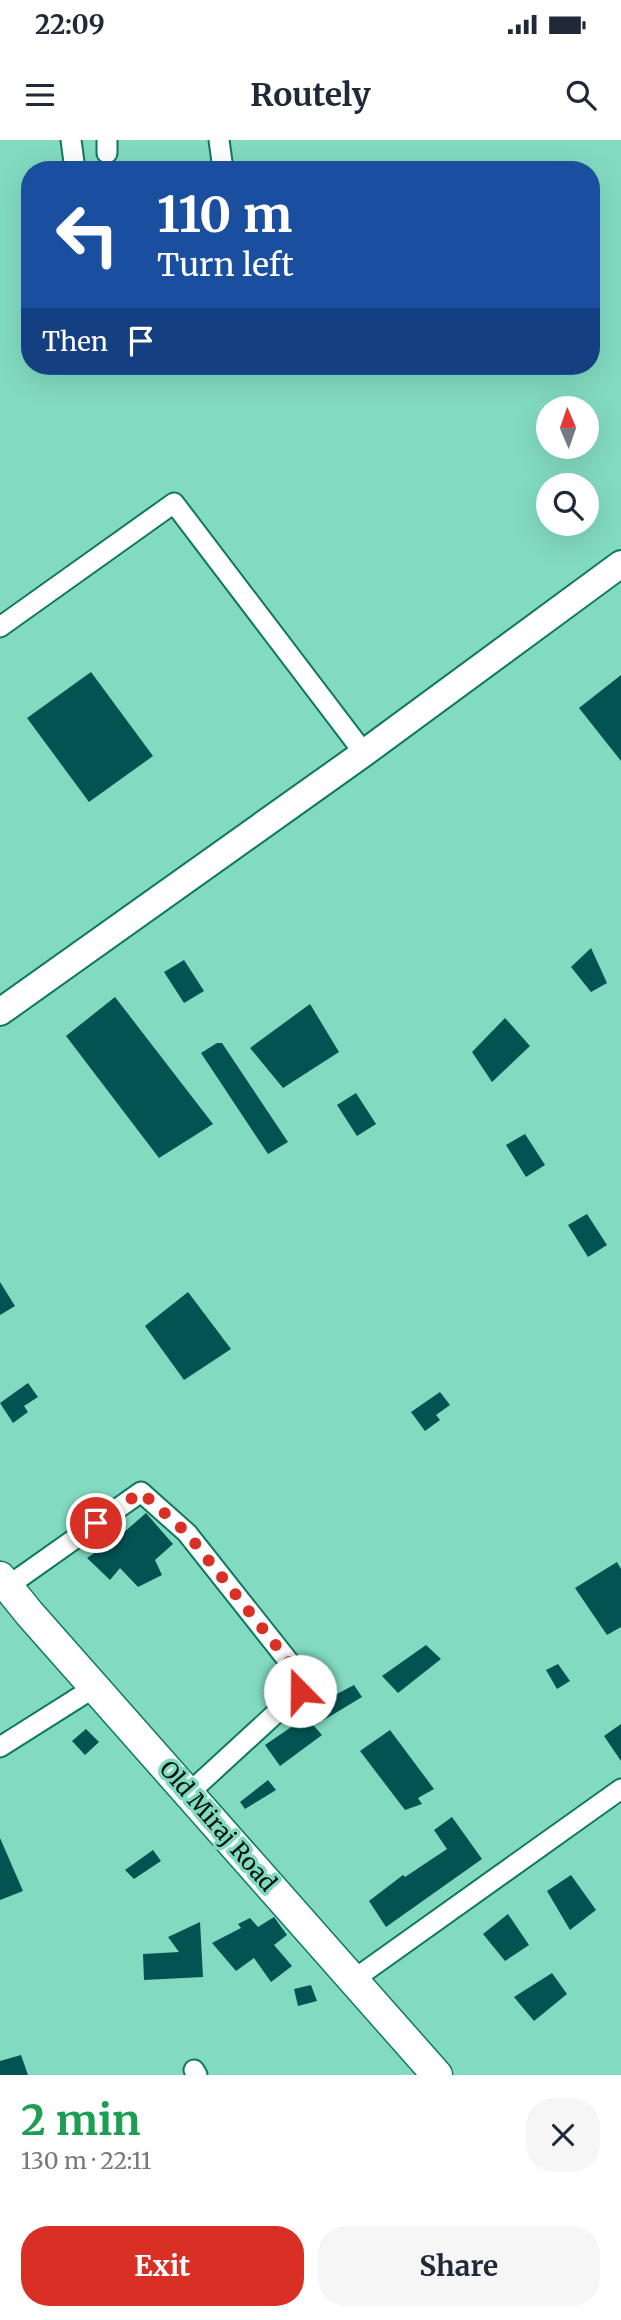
<!DOCTYPE html>
<meta charset="utf-8">
<style>
body{margin:0;font-family:Merriweather,serif;background:#f6f6f7;color:#1f2937;height:100vh;display:flex;flex-direction:column;font-size:26px;white-space:nowrap}
*{box-sizing:border-box;margin:0}
p{font-size:23px;color:#747a83}
.icon{flex:none;width:38px;height:38px;fill:none;stroke:currentColor;stroke-width:2;stroke-linecap:round;stroke-linejoin:round}
.map{position:relative;height:1935px;overflow:hidden}
.details{display:flex;flex-direction:column;background:#fff;flex:1}
.details>*{flex:none}
.guide{position:absolute;left:21px;top:21px;width:579px;height:214px;border-radius:28px;box-shadow:0 7px 28px #0002;background:#1a4fa0;color:#fff;overflow:hidden}
.needle{width:46px;rotate:358deg}
.controls{position:absolute;left:536px;top:256px;display:grid;gap:14px}
.controls a{display:grid;place-items:center;width:63px;height:63px;border-radius:50%;background:#fff;box-shadow:0 7px 28px #0002;font-size:35px}
.pin{position:absolute;display:grid;place-items:center;width:60px;height:60px;color:#fff;margin:-30px;border:4px solid #fff;border-radius:50%;box-shadow:0 2px 7px #0007}
.me{position:absolute;width:77px;margin:-38px;rotate:338deg;stroke-linejoin:round;filter:drop-shadow(0 0 5px #0008)}
.turn{display:flex;align-items:center;gap:24px;height:147px;padding:0 21px;font-size:32px}
.turn .icon{width:91px;height:91px;stroke-width:2.5}
.turn b{display:block;font-size:49px;line-height:60px}
.then{display:flex;align-items:center;height:66px;padding:0 21px;background:#0003;gap:14px;font-size:26px}
.round{display:grid;place-items:center;flex:none;width:74px;height:74px;border-radius:28px;background:#f6f6f7}
.headline{display:flex;align-items:center;justify-content:space-between;height:119px;padding:0 21px}
h1{font-size:42px;font-weight:700;line-height:52px;color:#1e9e55}
.action{display:flex;gap:14px;margin-top:auto;padding:14px 21px}
.action a{flex:1;height:80px;border-radius:28px;background:#d93025;color:#fff;font-size:28px;font-weight:700;line-height:80px;text-align:center}
.action a+a{background:#f6f6f7;color:#1f2937}
.status{display:flex;justify-content:space-between;align-items:center;height:49px;padding:0 35px;background:#fff;direction:ltr}
.status svg{height:19px;fill:currentColor}
header{display:flex;justify-content:space-between;align-items:center;height:91px;padding:0 21px;background:#fff;font-size:32px;font-weight:700}
.map>svg:first-child{display:block}
</style>
<div class="status"><b>22:09</b><svg viewBox="0 0 49 12"><path d="M0 12V9h3v3zM5 12V6h3v6zM10 12V3h3v9zM15 12V0h3v12zM26 1h20v11H26zM47 4h2v5h-2z"/></svg></div>
<header><svg class="icon" aria-label="menu" viewBox="0 0 24 24"><path d="M4 6h16M4 12h16M4 18h16"/></svg>Routely<svg class="icon" aria-label="search" viewBox="0 0 24 24"><circle cx="10" cy="10" r="6"/><path d="M15 15l6 6"/></svg></header>
<div class="map">
<svg width="621" height="1935" viewBox="0 0 621 1935">
<rect width="100%" height="100%" fill="#82dbc1"/>
<g fill="#025352">
<path d="M91,532l62,84 -64,46 -62,-84z"/>
<path d="M621,535v86l-42,-53z"/>
<path d="M591,808l16,35 -16,9 -20,-25z"/>
<path d="M184,820l20,31 -20,12 -20,-31z"/>
<path d="M115,857l98,127 -54,34 -93,-122z"/>
<path d="M310,864l29,48 -56,36 -33,-40z"/>
<path d="M505,878l25,28 -38,36 -20,-30z"/>
<path d="M217,903h5l66,99 -20,12 -67,-101z"/>
<path d="M356,953l20,31 -19,12 -20,-31z"/>
<path d="M525,994l20,31 -19,12 -20,-32z"/>
<path d="M587,1074l20,31 -19,12 -20,-32z"/>
<path d="M0,1142l15,24 -15,9z"/>
<path d="M188,1152l43,57 -47,31 -39,-54z"/>
<path d="M28,1243l10,14 -14,9 4,6 -15,11 -13,-20z"/>
<path d="M440,1252l10,13 -14,10 4,5 -15,11 -14,-19z"/>
<path d="M146,1373l27,31 -18,16 7,15 -24,12 -18,-19 -10,12 -23,-22 35,-24z"/>
<path d="M617,1422l4,7v58l-14,8 -32,-47z"/>
<path d="M426,1505l15,14 -43,34 -16,-17z"/>
<path d="M558,1524l12,17 -13,8 -11,-19z"/>
<path d="M354,1545l8,12 -48,29 8,9 -42,31 -15,-21 57,-39 -2,-3z"/>
<path d="M621,1584v37l-17,-25z"/>
<path d="M86,1589l13,13 -14,13 -13,-14z"/>
<path d="M390,1590l44,59 -16,9 4,6 -17,6 -45,-59z"/>
<path d="M268,1640l8,10 -31,19 -5,-7z"/>
<path d="M452,1677l30,42 -96,68 -17,-26 34,-26 2,2 42,-28 -13,-19z"/>
<path d="M0,1698l23,53 -23,9z"/>
<path d="M153,1710l8,11 -27,18 -9,-9z"/>
<path d="M571,1735l25,35 -26,20 -23,-39z"/>
<path d="M508,1774l21,31 -24,16 -22,-27z"/>
<path d="M274,1777l13,18 -13,10 18,21 -21,16 -17,-24 -18,13 -24,-28 29,-15 -3,-4 12,-6 8,9z"/>
<path d="M200,1782l3,55 -59,3 -1,-26 36,-2 -11,-15z"/>
<path d="M552,1833l15,21 -33,27 -20,-24z"/>
<path d="M311,1845l6,16 -19,5 -4,-17z"/>
<path d="M21,1915l7,20h-28v-14z"/>
</g>
<g fill="none" stroke-linecap="round" stroke-linejoin="round">
<defs>
<g id="minor">
<path d="M71,0l4,30"/>
<path d="M219,0l3,22"/>
<path d="M107,13v-13"/>
<path d="M0,487l174,-124 190,250"/>
<path d="M8,1446l133,-94 46,41 110,139 3,19 -111,102"/>
<path d="M0,1607l95,-60"/>
<path d="M353,1840l268,-191"/>
<path d="M194,1930l3,5"/>
</g>
<path id="secondary" d="M0,872l364,-259 257,-189"/>
<path id="primary" d="M0,1437l29,36 408,462"/>
</defs>
<use href="#minor" stroke="#0f7761" stroke-width="23"/>
<use href="#secondary" stroke="#0f7761" stroke-width="30"/>
<use href="#primary" stroke="#0f7761" stroke-width="33"/>
<use href="#minor" stroke="#fff" stroke-width="19"/>
<use href="#secondary" stroke="#fff" stroke-width="26"/>
<use href="#primary" stroke="#fff" stroke-width="30"/>
</g>
<g fill="none" stroke-linecap="round" stroke-linejoin="round">
<path stroke="#d93025" stroke-width="12" stroke-dasharray="0 21.6" d="M96,1383l45,-31 46,41 110,139 3,19"/>
</g>
<g text-anchor="middle" stroke-width="7" stroke-linejoin="round" paint-order="stroke">
<g font-size="23" fill="#00140e" stroke="#82dbc1">
<text transform="translate(218 1686) rotate(49)" y="8">Old Miraj Road</text>
</g>
</g>
</svg>
<div class="controls">
<a><svg class="needle" viewBox="-14 -14 28 28"><path d="M0-13l5 13h-10z" fill="#e53935"/><path d="M0 13l5-13h-10z" fill="#747a83"/></svg></a>
<a><svg class="icon" aria-label="search" viewBox="0 0 24 24"><circle cx="10" cy="10" r="6"/><path d="M15 15l6 6"/></svg></a>
</div>
<div class="pin" style="left:96px;top:1383px;background:#d93025"><svg class="icon" aria-label="arrive" viewBox="0 0 24 24"><path d="M6 21V4h12l-3 4 3 4H6"/></svg></div>
<svg class="me" style="left:300px;top:1551px" viewBox="-20 -20 40 40"><circle r="19" fill="#fff"/><path d="M0-13L10 11 0 6-10 11z" fill="#d93025"/></svg>
<div class="guide">
<div class="turn"><svg class="icon" aria-label="left" viewBox="0 0 24 24"><path d="M17 20v-9H6M10 6l-5 5 5 5"/></svg><div><b>110 m</b>Turn left</div></div>
<div class="then">Then<svg class="icon" aria-label="arrive" viewBox="0 0 24 24"><path d="M6 21V4h12l-3 4 3 4H6"/></svg></div>
</div>
</div>
<section class="details">
<div class="headline"><div><h1>2 min</h1><p>130 m · 22:11</p></div><a class="round"><svg class="icon" aria-label="close" viewBox="0 0 24 24"><path d="M6 6l12 12M18 6L6 18"/></svg></a></div>
<div class="action"><a>Exit</a><a>Share</a></div>
</section>
